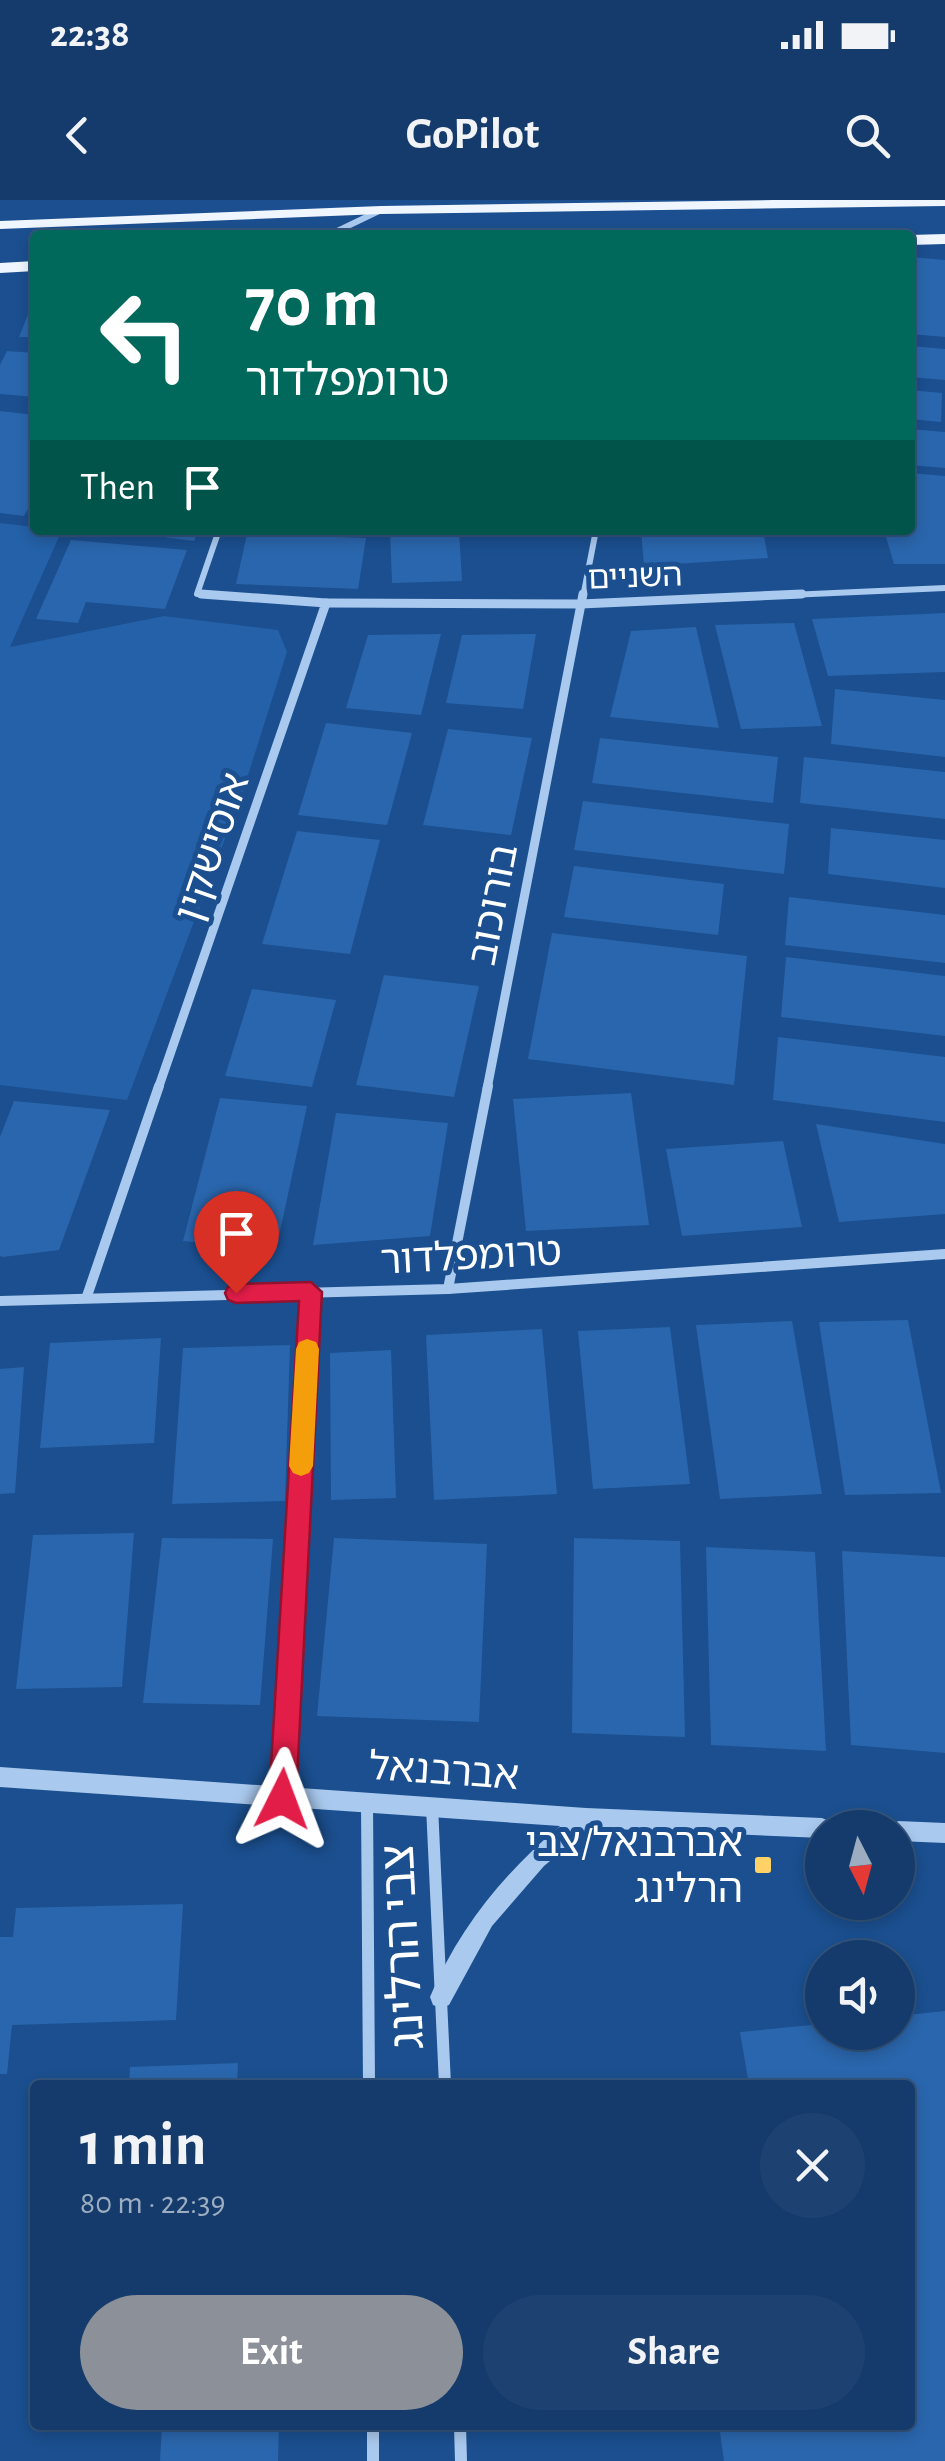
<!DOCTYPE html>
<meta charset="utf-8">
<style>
body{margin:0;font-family:"Alegreya Sans","Noto Sans Hebrew",sans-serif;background:#1d4271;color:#f1f3f6;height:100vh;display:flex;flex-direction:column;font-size:38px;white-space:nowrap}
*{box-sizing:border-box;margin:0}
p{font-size:32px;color:#9dadc1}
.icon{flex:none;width:55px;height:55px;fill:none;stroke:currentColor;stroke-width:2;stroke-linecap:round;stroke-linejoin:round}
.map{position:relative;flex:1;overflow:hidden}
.panel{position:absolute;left:30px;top:1880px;width:885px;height:350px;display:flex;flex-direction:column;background:#143b6b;border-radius:10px;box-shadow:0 5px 15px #0003,0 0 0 2px #33557e}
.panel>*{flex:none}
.banner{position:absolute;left:30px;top:30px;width:885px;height:305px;border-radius:10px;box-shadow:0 5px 15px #0003,0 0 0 2px #33557e;background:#00695c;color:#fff;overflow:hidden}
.needle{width:65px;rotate:174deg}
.buttons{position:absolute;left:805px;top:1610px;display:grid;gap:20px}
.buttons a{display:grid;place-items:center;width:110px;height:110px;border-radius:50%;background:#143b6b;box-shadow:0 5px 15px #0003,0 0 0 2px #33557e;font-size:50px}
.pin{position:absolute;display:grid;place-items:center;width:85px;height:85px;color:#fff;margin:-102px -42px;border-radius:50% 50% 50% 0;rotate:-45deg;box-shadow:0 0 10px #0007}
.pin .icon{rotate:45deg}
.me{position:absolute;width:110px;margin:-55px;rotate:3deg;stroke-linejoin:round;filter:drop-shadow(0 0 8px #0008)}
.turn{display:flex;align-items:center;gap:35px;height:210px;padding:0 50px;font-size:45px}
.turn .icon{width:130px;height:130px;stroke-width:2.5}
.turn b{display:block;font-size:70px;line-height:85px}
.then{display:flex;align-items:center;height:95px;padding:0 50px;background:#0003;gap:20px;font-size:38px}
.round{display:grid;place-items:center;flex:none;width:105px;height:105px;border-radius:52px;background:#1d4271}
.headline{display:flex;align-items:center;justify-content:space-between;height:170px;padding:0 50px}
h1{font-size:60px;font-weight:700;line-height:75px}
.button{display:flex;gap:20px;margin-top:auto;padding:20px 50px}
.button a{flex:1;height:115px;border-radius:60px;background:#8c9099;color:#fff;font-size:40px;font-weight:700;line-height:115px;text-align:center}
.button a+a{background:#1d4271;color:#f1f3f6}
.status{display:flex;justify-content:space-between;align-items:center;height:70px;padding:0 50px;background:#143b6b;direction:ltr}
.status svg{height:28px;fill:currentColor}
header{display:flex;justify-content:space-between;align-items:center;height:130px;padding:0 50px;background:#143b6b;font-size:45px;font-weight:700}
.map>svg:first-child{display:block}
</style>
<div class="status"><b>22:38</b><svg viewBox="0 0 49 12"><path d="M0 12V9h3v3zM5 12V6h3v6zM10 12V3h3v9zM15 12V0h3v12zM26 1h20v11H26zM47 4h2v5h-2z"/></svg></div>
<header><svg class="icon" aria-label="back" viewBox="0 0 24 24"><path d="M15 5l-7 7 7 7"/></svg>GoPilot<svg class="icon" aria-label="search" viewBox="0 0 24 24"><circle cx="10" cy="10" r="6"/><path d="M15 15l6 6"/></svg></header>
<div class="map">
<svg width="945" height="2261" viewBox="0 0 945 2261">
<rect width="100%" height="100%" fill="#1b4f8f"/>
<path fill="#2461a8" d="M0,323l62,7 -52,117 154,-31 114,14 9,22 -44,139 -116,309 -127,-15z"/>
<g fill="#2a66ad">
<path d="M911,57l34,3v77l-35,-3z"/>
<path d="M35,97v40h-16z"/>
<path d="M910,146l35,3v31l-35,-3z"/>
<path d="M7,151l28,2v44l-35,-3v-29z"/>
<path d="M910,190l32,3 -1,29 -31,-3z"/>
<path d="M0,211l35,4v81l-11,20 -24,-3z"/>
<path d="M910,229l35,3v36l-35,-3z"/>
<path d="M910,273l35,3v88h-51l-10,-34h26z"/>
<path d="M110,330h89l-5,11z"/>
<path d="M390,330h69l3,51 -70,2z"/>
<path d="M641,330h122l5,28 -124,8z"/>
<path d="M247,334l119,4 -8,51 -122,-5z"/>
<path d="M71,340l116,10 -22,59 -79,-7 -8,21 -42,-4z"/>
<path d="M945,413v59l-117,4 -16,-57z"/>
<path d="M794,423l28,103 -81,3 -26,-104z"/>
<path d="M696,427l23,101 -109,-11 21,-86z"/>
<path d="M441,434l-20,81 -75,-7 22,-73z"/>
<path d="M529,434h7l-13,75 -77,-6 16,-68z"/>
<path d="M835,489l110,11v57l-114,-13z"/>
<path d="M326,523l86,10 -25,92 -89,-10z"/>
<path d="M448,529l84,9 -21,97 -88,-10z"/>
<path d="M600,538l178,19 -5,46 -181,-20z"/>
<path d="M804,557l141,15v47l-145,-16z"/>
<path d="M583,601l206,23 -5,50 -210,-24z"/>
<path d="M831,628l114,12v48l-117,-14z"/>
<path d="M297,631l83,9 -30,114 -88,-10z"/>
<path d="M574,666l150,18 -6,51 -154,-18z"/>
<path d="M789,697l156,18v48l-160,-18z"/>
<path d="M552,733l195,23 -13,129 -206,-26z"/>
<path d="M786,757l159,19v60l-164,-19z"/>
<path d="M384,775l95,11 -25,111 -98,-12z"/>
<path d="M252,789l84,11 -24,87 -87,-11z"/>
<path d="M778,837l167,20v65l-172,-22z"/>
<path d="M631,893l18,132 -123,6 -13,-132z"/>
<path d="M220,898l87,8 -31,144 -93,-9z"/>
<path d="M14,901l96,9 -51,140 -56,7 -3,-1v-119z"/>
<path d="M336,913l112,10 -18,113 -117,9z"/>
<path d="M816,924l129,20v70l-106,8z"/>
<path d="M783,941l19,86 -120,9 -16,-87z"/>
<path d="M908,1120l33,173 -96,2 -26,-173z"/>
<path d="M792,1121l30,173 -102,5 -24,-174z"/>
<path d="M670,1127l20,157 -97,5 -15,-158z"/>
<path d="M542,1129l15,165 -123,6 -8,-165z"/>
<path d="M161,1138l-7,105 -114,5 10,-105z"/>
<path d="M290,1145l-5,156 -113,3 11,-156z"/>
<path d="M391,1150l5,148 -65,2 -1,-147z"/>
<path d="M24,1167l-9,126 -15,1v-125z"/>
<path d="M134,1333l-12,154 -106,2 17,-154z"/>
<path d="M162,1338l111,1 -13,166 -117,-2z"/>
<path d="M334,1338l153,6 -8,178 -162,-6z"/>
<path d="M574,1338l106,3 5,196 -113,-4z"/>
<path d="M706,1347l109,5 11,199 -115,-6z"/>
<path d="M842,1351l103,6v196l-94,-8z"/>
<path d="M183,1704l-7,116 -164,5 -5,49h-7v-137h13l3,-29z"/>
<path d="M945,1811v450h-221l-5,-36h191v-340h-161l-9,-53 82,-8v8h76v-16z"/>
<path d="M238,1863l-1,22h-108l1,-18z"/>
<path d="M162,2225h117l-1,36h-118z"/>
</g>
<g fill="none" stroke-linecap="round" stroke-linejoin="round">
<g stroke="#a9c9ee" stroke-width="6">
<path d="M329,35l52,-25"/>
<path d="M219,330l-22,64 40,3"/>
<path d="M583,397l13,-67"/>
<path d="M745,397l200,-9"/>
</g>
<g stroke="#a9c9ee" stroke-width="9">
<path d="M326,403l255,1 221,-10"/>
<path d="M158,889l168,-486 -125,-9"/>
<path d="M487,889l96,-495"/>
</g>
<g stroke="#a9c9ee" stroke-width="10">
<path d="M448,1089l40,-203"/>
<path d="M87,1096l72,-210"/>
<path d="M0,1101l448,-12 497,-35"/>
<path d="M288,1501l23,-409"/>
</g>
<g stroke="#a9c9ee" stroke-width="12">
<path d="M282,1598l6,-100"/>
<path d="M367,1603l2,282"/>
<path d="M432,1606l13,279"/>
<path d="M373,2225v36"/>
<path d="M460,2225l1,36"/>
</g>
<g fill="#a9c9ee" fill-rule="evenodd">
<path d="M0,1567l586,41 236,10 7,3 3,7h-10v10l-232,-10 -46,38 -52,60 -43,79 -8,3 -8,-3 -3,-8c28,-68 74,-124 130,-171l-560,-39z"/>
<path d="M898,1621l47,2v20l-47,-2v-13h-9z"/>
</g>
<g fill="#f0f6ff" fill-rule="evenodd">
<path d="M774,0h171v6l-564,8 -381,15v-8l381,-15z"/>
<path d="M945,34v10l-35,1v-10z"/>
<path d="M35,61v10l-35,2v-10z"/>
</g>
</g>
<path fill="#e11d48" stroke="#92132f" stroke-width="2.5" d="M311,1082l11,10 -26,507 -4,9 -10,4 -9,-4 -4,-9 30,-498 -63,2 -8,-3 -3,-7 3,-6 8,-3z"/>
<path fill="#f59e0b" d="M307,1139l9,3 3,7 -6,117 -4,7 -8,3 -8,-3 -4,-7 7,-117 3,-7z"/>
<rect fill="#ffd166" stroke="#1b4f8f" stroke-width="4" x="753" y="1655" width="20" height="20" rx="5"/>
<g text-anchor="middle" stroke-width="10" stroke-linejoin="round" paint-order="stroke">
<g font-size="32" fill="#fff" stroke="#1b4f8f">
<text transform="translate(635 376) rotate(-2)" y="11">השניים</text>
</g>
<g font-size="40" fill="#fff" stroke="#1b4f8f">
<text transform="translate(211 647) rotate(-71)" y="14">אוסישקין</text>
<text transform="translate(492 704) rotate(-79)" y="14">בורוכוב</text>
<text transform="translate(471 1055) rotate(-3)" y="14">טרומפלדור</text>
<text transform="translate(444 1570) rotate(4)" y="14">אברבנאל</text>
</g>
<g font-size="40" fill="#fff" stroke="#1b4f8f" text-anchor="end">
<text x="743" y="1656">אברבנאל/צבי<tspan x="743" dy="46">הרלינג</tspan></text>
</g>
<g font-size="48" fill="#fff" stroke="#1b4f8f">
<text transform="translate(401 1747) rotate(-93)" y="17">צבי הרלינג</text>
</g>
</g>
</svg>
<div class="buttons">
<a><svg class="needle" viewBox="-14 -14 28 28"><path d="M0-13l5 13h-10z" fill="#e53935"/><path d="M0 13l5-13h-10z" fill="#9dadc1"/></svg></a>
<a><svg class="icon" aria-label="sound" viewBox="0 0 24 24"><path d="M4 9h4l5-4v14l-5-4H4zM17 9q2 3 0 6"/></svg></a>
</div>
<div class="pin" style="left:236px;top:1093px;background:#d93025"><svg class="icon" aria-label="arrive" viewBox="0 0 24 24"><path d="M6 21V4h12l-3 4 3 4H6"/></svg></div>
<svg class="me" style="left:282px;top:1599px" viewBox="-20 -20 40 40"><path d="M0-17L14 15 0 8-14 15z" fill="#e11d48" stroke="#fff" stroke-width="4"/></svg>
<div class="banner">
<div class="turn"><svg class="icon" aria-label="left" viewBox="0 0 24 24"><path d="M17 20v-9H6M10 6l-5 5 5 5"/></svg><div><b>70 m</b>טרומפלדור</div></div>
<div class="then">Then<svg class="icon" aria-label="arrive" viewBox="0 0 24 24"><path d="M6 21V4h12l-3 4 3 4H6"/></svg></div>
</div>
<section class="panel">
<div class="headline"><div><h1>1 min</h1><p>80 m · 22:39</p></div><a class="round"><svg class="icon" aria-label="close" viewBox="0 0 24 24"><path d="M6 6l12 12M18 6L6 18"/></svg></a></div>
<div class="button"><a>Exit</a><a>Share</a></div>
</section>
</div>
